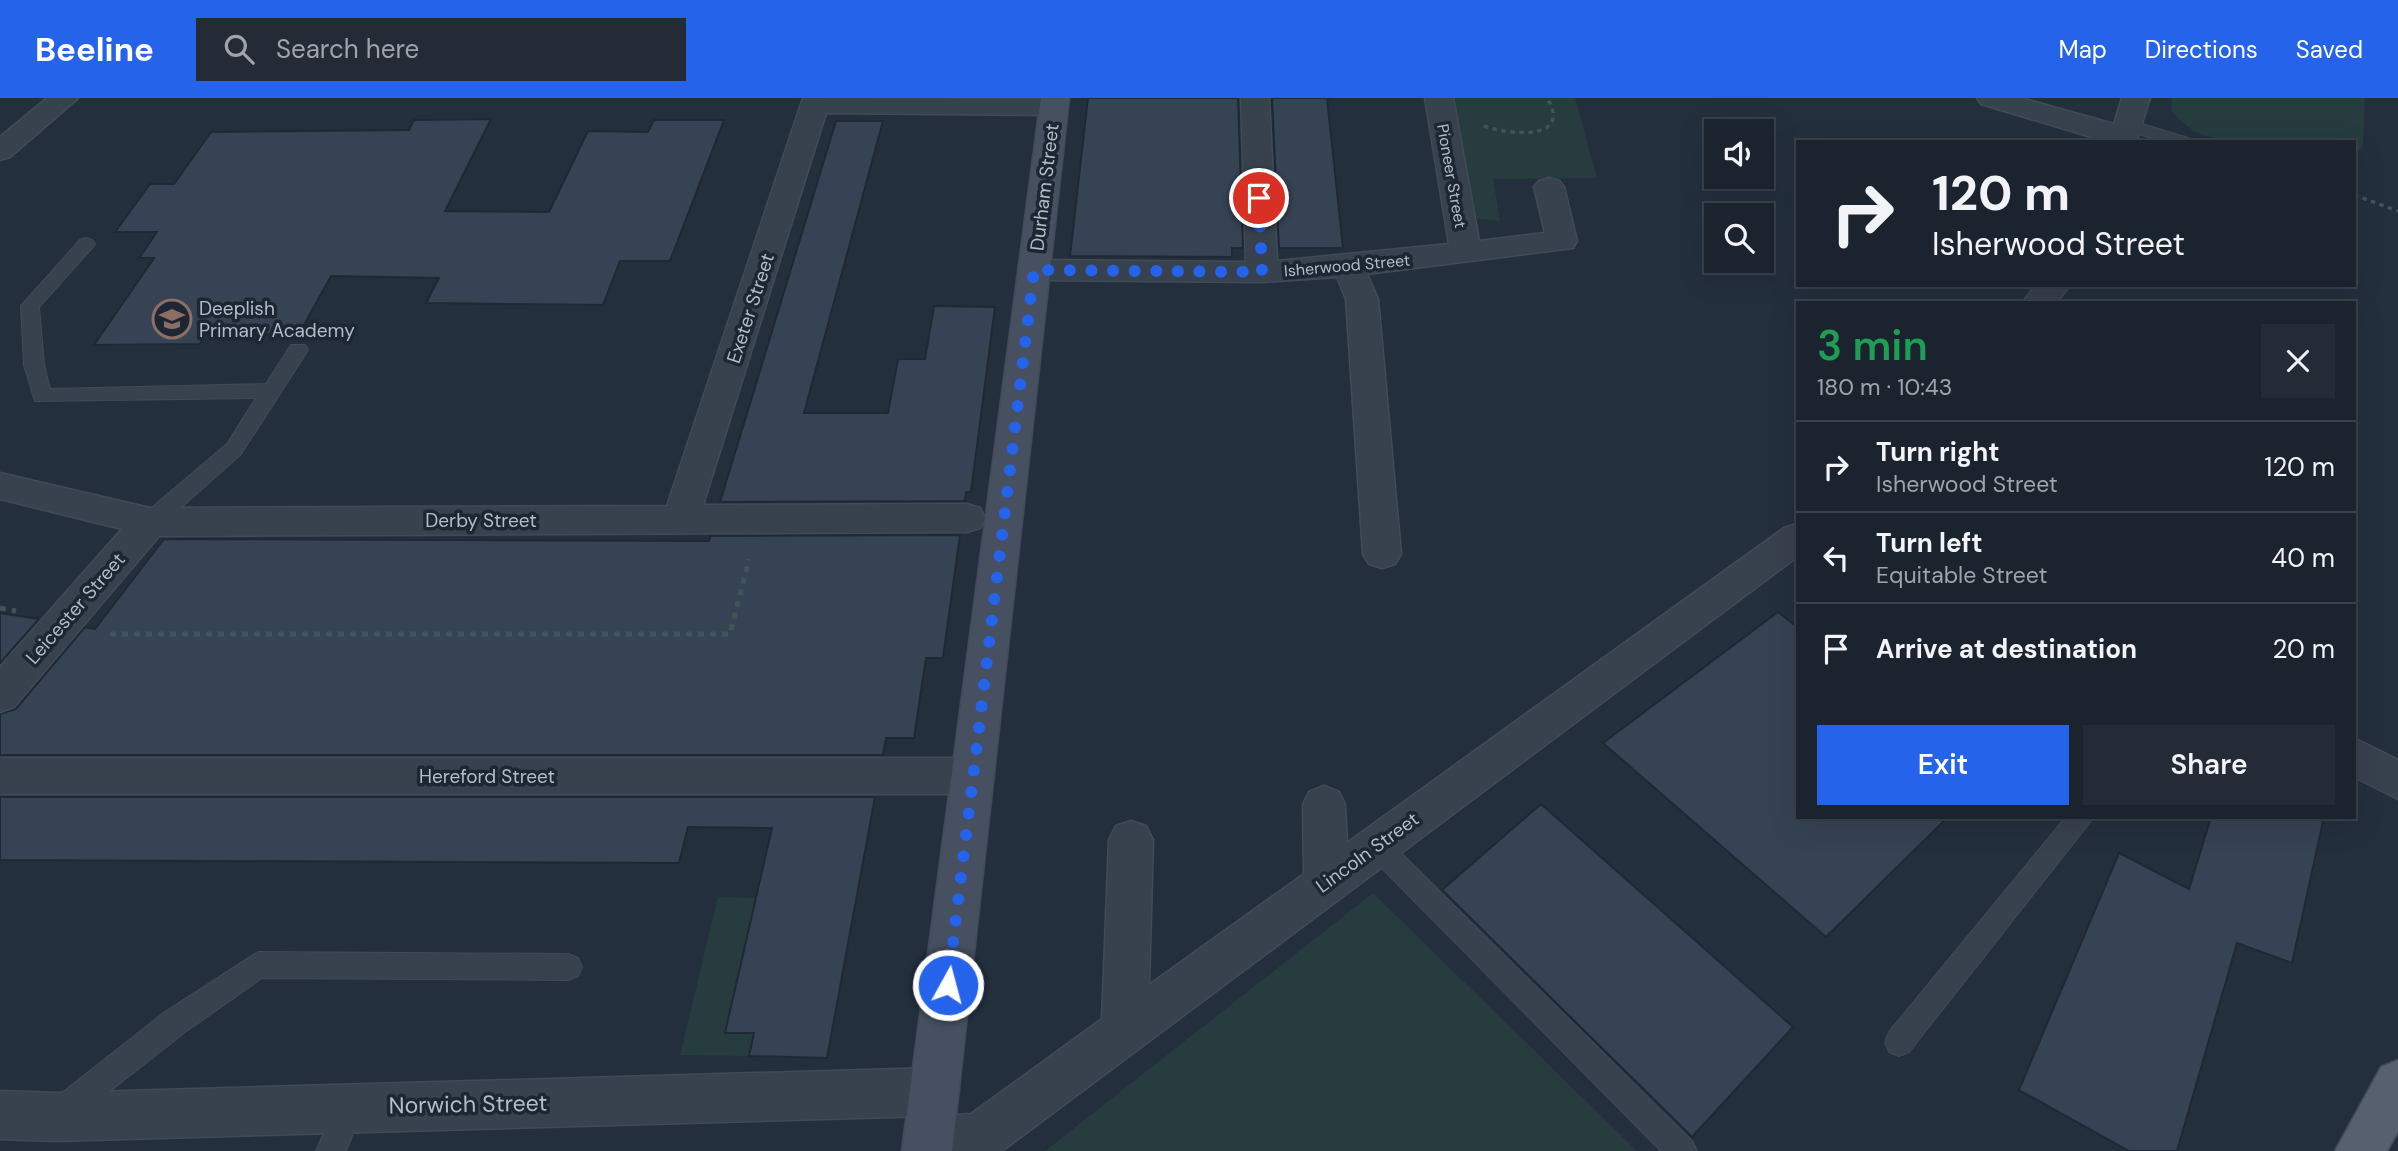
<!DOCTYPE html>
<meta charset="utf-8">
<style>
body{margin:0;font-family:"DM Sans",sans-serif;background:#242b36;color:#f1f3f6;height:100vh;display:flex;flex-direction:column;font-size:26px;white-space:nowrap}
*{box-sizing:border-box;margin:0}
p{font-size:23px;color:#a0a4aa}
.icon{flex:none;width:38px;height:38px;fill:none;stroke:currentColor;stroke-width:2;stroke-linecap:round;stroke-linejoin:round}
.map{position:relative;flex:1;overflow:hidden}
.drawer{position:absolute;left:1796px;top:203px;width:560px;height:518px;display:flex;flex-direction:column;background:#1b232e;border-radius:0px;box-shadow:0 7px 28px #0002,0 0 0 2px #39404a}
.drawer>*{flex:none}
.top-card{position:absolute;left:1796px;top:42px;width:560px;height:147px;border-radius:0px;box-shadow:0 7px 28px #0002,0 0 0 2px #39404a;background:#1b232e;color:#f1f3f6;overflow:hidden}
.controls{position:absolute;left:1704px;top:21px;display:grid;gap:14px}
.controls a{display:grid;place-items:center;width:70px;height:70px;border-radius:0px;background:#1b232e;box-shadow:0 7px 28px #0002,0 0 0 2px #39404a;font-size:35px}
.pin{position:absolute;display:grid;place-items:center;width:60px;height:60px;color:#fff;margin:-30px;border:4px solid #fff;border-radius:50%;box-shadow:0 2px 7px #0007}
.me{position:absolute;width:77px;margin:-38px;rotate:7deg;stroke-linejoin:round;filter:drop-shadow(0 0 5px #0008)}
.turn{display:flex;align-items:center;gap:24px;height:147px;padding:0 21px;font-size:32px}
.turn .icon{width:91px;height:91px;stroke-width:2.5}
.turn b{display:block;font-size:49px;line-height:60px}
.round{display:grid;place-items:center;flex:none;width:74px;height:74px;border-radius:0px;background:#242b36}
.head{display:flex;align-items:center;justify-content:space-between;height:119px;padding:0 21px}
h1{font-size:42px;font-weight:600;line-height:52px;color:#1e9e55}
.cta{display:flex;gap:14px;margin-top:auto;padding:14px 21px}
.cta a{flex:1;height:80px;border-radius:0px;background:#2563eb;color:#fff;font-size:28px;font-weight:600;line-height:80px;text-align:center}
.cta a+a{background:#242b36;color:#f1f3f6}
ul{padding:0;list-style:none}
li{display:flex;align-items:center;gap:21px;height:91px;padding:0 21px;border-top:2px solid #39404a}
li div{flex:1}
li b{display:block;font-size:26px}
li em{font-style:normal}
header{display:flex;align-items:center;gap:42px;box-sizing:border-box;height:98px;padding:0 35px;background:#2563eb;color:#fff}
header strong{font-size:33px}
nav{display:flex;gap:38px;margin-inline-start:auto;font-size:24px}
.search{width:490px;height:63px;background:#242b36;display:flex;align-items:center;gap:18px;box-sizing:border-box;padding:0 24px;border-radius:0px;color:#a0a4aa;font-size:26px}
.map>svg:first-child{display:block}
</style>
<header>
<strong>Beeline</strong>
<div class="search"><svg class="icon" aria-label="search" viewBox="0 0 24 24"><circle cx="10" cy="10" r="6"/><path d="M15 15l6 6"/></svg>Search here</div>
<nav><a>Map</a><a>Directions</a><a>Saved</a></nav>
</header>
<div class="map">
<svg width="2398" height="1053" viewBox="0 0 2398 1053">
<rect width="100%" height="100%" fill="#242f3e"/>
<g fill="#263c3f">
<path d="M1446,0h129l22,80 -104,1 7,42 -34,-3z"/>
<path d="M2172,0h193l-2,49 -9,8v-13c-43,0 -121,8 -158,-10 -10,-5 -18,-14 -25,-22z"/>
<path d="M1373,795l264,258h-592z"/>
<path d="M718,799l38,1 -31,134 29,1 -5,23 -69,-1z"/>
</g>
<g fill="#364354" stroke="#1f2835" stroke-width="2">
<path d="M1088,0h150l5,150h-11v9l-162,-1z"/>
<path d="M1272,0h55l16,150h-64z"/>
<path d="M491,21l-46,92 104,1 39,-81 60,1 6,-12h70l-54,141h-50l-17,44 -177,-2 13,-25 -108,-2 -32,58 -95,1 -4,9 -106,1 60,-87h-15l18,-26h-42l35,-48h24l37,-52 198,-2 5,-10z"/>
<path d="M836,23h47l-79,292h84l10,-54h27l9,-53 61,1 -24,185h-5l-1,9 -245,1z"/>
<path d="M960,437l-17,123h-17l-12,80h-28l-3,17h-883v-41l16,-5 69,-82 10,2 69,-90 545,2 1,-5z"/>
<path d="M1778,514l19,15v190h151l-122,120 -223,-194z"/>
<path d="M0,515l39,6 -39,44z"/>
<path d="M0,699h875l-48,261 -78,-2 5,-23h-29l47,-205 -84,-1 -9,36 -679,-3z"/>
<path d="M1541,706l252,223 -101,110 -250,-247z"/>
<path d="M2211,719h113l-32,146 -55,-20 -60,208h-48l-110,-61 100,-237 70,36z"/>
</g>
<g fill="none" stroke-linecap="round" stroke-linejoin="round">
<defs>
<g id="lane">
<path d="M2129,22l59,18 2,4h-26l-41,-13v-8z"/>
<path d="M86,140l6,2 3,4 -3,4 -53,59 5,58 6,24 216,-5 25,-39h14l3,5 -67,104 -83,74h-16l-3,-6 3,-6 85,-72 29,-46 -221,3 -11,-36 -3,-59 59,-66z"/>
<path d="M2066,719h28l-185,235 -10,4 -10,-4 -4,-10 4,-10z"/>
<path d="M1376,735l9,4 307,304 5,10h-36l-294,-298 -4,-8 4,-8z"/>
<path d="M258,854l310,2 10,4 4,9 -4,9 -10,4 -306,-2 -77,54 -112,88 -10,4 -10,-4 -4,-10 4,-10 112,-88z"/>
<path d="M349,996l10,4 4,10 -17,43h-30l23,-53z"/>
</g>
<g id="street">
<path d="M47,0h31l-68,59 -10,3v-23z"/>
<path d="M803,0l251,1 10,2 4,6 -4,6 -10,2 -228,-2 -123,392 264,-1 13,4 5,10 -5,10 -13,4 -808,4 -145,171 -14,5v-45l122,-138 -122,-30v-26l150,35 517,-2z"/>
<path d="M1241,0h28l8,163 172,-17 -24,-146h28l26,143 66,-8 -11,-46 5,-6 10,-3 10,3 5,6 13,54 -4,7 -206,26 11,25 23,255 -6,10 -13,4 -13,-4 -6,-10 -17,-255 -9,-22 -75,5 -228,-2 -11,-3 -5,-7 5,-7 11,-3 212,2z"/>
<path d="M1977,0h44l93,26 8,-26h28l-14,44h-28l-127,-38z"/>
<path d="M2036,187h34l-14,18h-34z"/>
<path d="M1797,426v33l-795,594h-95l-4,-10 8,-17 17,-8 -872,25 -56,-2v-48l56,2 879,-25 17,7 7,17 -7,17 -16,7 35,-2 131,-95 7,-179 7,-14 15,-5 15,5 7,14 -4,145 155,-111 -1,-69 6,-13 15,-6 15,6 6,13 2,38 437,-315z"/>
<path d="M2354,640l44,22v39l-44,-22z"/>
<path d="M0,660h973l15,5 6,13 -6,13 -15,5h-973z"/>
</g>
<path id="secondary" d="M1041,0h28l-117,1053h-50z"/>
<path id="primary" d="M2398,962v72l-11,19h-52l46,-84z"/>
</defs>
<use href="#lane" stroke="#414a57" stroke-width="2"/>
<use href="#street" stroke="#414a57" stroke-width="3"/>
<use href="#secondary" stroke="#414a57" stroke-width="3"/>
<use href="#primary" stroke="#414a57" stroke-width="3"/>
<g stroke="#3f5557" stroke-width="3.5" stroke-dasharray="4.5 4.5" stroke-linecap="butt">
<path d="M1484,28c22,8 90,17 63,-28"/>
<path d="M2354,97l44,16"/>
</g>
<g stroke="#3f5557" stroke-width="5" stroke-dasharray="6 6" stroke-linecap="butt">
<path d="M0,510l16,3"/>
<path d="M110,536h620l19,-75"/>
</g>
<use href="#lane" fill="#38414e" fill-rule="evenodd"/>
<use href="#street" fill="#38414e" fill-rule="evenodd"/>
<use href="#secondary" fill="#465061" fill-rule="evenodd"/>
<use href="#primary" fill="#56606e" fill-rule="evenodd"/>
</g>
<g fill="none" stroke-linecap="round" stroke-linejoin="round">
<path stroke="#2563eb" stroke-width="12" stroke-dasharray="0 21.6" d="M948,887l86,-715 228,2 -3,-74"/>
</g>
<defs>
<symbol id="school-ring" viewBox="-11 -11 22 22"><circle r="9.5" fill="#1d2633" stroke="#8d6e63" stroke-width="1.5"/><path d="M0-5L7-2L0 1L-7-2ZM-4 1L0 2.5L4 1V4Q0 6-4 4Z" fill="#8d6e63"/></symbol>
</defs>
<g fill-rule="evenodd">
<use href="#school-ring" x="150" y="199" width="44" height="44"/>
</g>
<g text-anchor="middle" stroke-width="7" stroke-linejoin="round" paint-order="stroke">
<g font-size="16" fill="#b4bcc9" stroke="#1d2633">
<text transform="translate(1452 78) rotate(80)" y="6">Pioneer Street</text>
<text transform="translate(1347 167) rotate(-5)" y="6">Isherwood Street</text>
</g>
<g font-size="19" fill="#b4bcc9" stroke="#1d2633">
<text transform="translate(1044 89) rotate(-83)" y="7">Durham Street</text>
<text transform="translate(750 210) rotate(-72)" y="7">Exeter Street</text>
<text x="481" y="429">Derby Street</text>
<text transform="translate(75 510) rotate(-49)" y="7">Leicester Street</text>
<text x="487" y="685">Hereford Street</text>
<text transform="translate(1367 754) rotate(-36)" y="7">Lincoln Street</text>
</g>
<g font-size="19" fill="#b4bcc9" stroke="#1d2633" text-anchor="start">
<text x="199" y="217">Deeplish<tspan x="199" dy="22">Primary Academy</tspan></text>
</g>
<g font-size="23" fill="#b4bcc9" stroke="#1d2633">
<text transform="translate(468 1006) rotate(-1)" y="8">Norwich Street</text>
</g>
</g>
</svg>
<div class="controls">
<a><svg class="icon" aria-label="sound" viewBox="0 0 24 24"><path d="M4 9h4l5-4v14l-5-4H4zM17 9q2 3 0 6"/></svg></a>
<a><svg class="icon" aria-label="search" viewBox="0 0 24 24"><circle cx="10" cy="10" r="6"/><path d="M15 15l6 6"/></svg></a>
</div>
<div class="pin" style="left:1259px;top:100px;background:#d93025"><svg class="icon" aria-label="arrive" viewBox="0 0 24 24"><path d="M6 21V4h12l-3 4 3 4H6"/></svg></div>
<svg class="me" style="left:948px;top:887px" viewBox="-20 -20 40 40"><circle r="17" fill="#2563eb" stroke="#fff" stroke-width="3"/><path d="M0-11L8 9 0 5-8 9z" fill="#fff"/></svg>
<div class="top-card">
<div class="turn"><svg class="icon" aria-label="right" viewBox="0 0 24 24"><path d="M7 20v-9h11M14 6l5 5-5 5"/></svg><div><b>120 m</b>Isherwood Street</div></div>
</div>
<section class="drawer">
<div class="head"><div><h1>3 min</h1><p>180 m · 10:43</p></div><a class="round"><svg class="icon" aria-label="close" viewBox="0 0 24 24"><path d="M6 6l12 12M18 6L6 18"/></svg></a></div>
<ul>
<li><svg class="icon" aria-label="right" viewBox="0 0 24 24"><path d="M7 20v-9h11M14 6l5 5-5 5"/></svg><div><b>Turn right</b><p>Isherwood Street</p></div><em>120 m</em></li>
<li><svg class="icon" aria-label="left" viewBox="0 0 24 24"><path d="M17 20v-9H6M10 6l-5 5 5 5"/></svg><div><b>Turn left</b><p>Equitable Street</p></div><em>40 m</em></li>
<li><svg class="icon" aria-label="arrive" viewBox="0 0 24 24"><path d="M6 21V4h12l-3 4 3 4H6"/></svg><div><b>Arrive at destination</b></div><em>20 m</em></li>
</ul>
<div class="cta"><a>Exit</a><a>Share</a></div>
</section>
</div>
